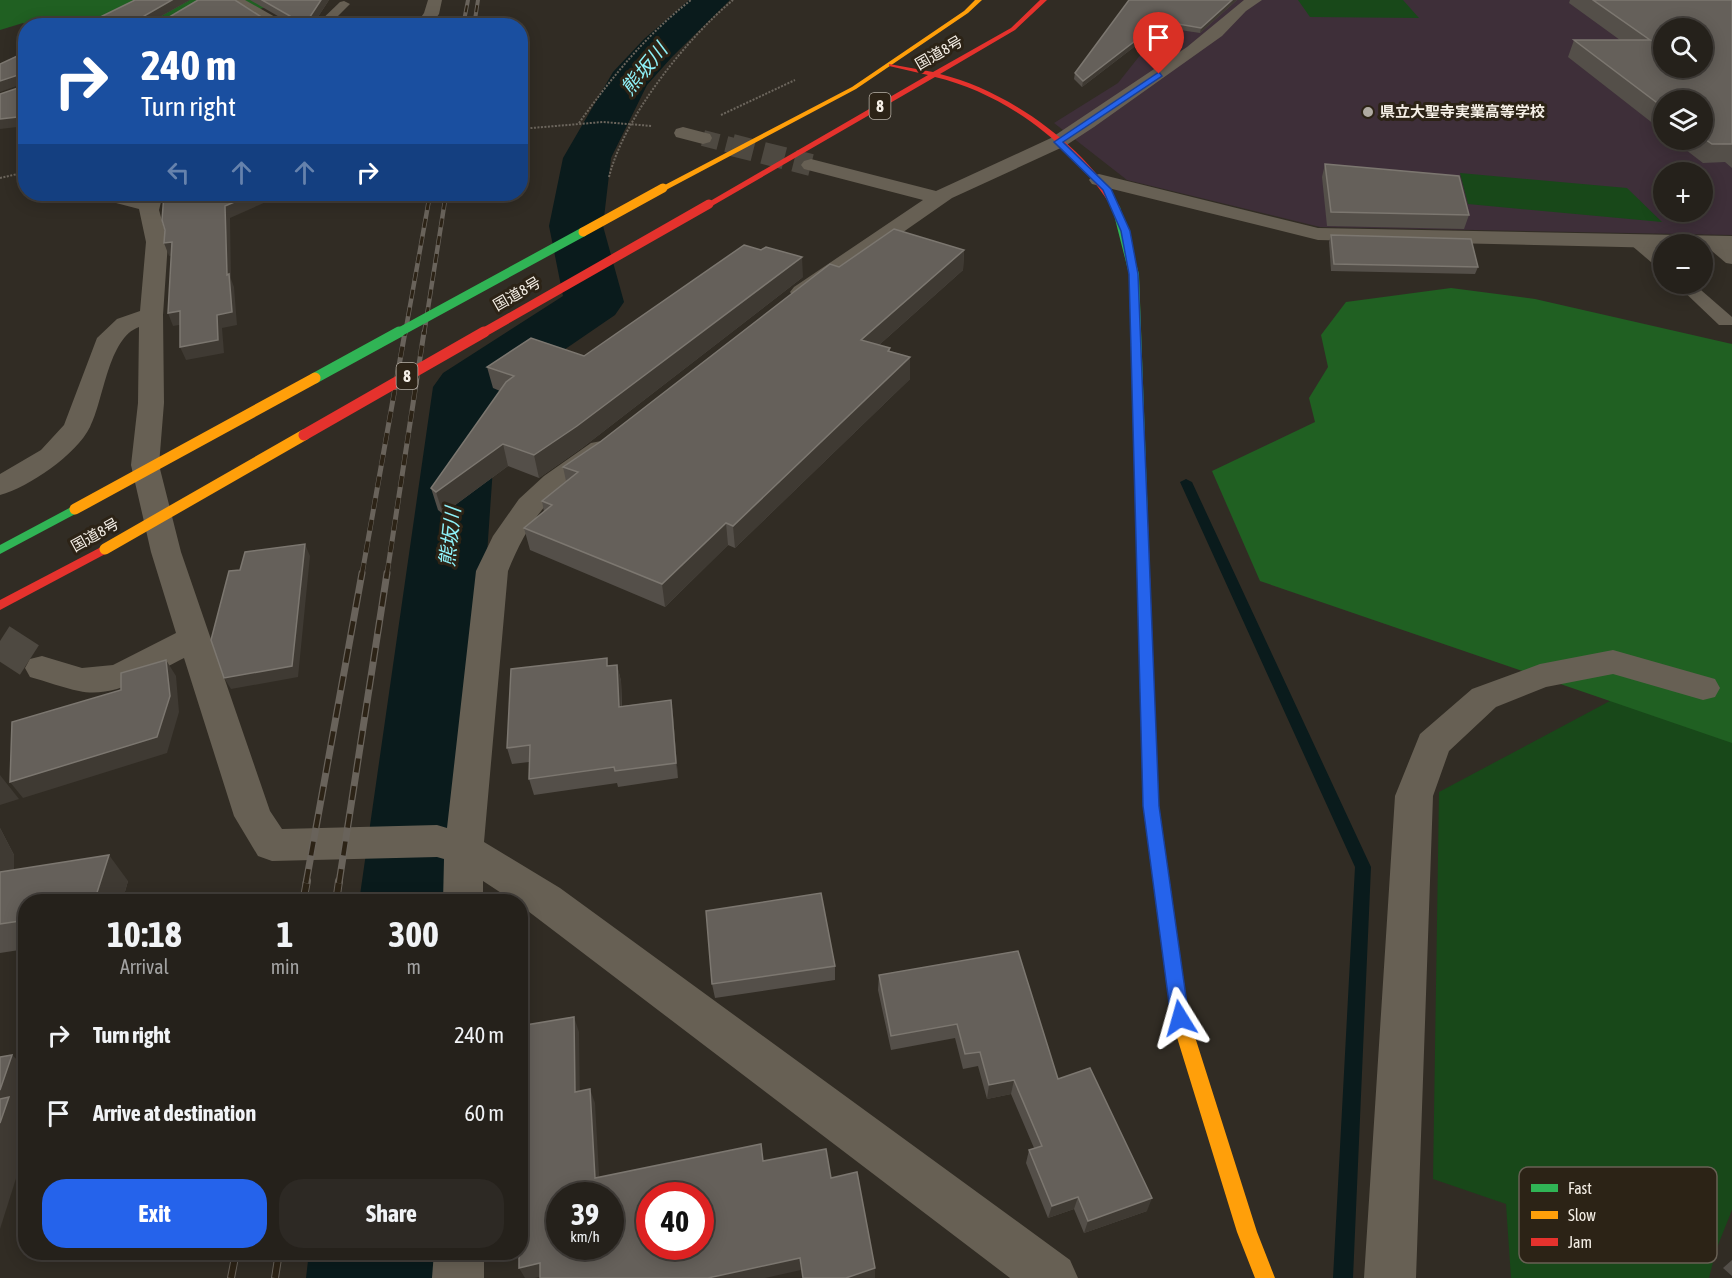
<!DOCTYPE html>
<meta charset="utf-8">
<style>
body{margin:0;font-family:"Asap Condensed","Noto Sans JP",sans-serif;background:#2d2924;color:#f1f3f6;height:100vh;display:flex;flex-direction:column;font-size:22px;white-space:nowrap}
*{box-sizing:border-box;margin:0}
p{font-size:20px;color:#a3a3a3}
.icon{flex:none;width:33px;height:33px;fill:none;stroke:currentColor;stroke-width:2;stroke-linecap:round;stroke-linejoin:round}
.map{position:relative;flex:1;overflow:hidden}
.side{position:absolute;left:18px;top:894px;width:510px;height:366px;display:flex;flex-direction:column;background:#25211b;border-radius:24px;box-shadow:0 3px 15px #0003,0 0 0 2px #423e3a}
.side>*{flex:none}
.hud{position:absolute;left:18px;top:18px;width:510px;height:183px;border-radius:24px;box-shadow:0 3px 15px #0003,0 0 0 2px #423e3a;background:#1a4fa0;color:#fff;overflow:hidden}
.controls{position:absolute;left:1653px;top:18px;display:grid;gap:12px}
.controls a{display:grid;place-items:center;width:60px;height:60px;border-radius:50%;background:#25211b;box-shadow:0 3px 15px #0003,0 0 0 2px #423e3a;font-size:30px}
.speed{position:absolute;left:546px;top:1182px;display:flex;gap:12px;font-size:30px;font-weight:700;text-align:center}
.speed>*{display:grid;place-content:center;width:78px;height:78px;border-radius:50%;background:#25211b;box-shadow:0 3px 15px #0003,0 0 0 2px #423e3a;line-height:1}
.speed small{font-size:15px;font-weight:400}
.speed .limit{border:9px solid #d22;background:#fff;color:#111}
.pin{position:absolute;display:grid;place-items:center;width:51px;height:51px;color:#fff;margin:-62px -26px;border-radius:50% 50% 50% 0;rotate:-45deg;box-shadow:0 0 6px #0007}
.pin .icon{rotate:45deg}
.me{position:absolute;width:66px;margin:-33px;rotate:352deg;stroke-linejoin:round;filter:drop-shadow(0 0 4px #0008)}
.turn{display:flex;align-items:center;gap:21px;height:126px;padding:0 24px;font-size:27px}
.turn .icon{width:78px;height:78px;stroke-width:2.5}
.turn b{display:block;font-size:42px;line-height:51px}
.lanes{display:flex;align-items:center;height:57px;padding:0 24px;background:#0003;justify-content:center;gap:30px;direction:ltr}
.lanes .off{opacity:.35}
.eta{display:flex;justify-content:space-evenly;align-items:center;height:102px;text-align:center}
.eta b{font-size:36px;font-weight:700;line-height:42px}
.primary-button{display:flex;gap:12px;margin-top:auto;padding:12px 24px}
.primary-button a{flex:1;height:69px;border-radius:24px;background:#2563eb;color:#fff;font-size:24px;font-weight:700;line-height:69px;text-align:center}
.primary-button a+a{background:#2d2924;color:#f1f3f6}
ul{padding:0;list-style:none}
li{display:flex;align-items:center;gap:18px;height:78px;padding:0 24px}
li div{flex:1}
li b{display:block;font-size:22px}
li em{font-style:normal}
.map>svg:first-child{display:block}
</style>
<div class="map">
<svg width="1732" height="1278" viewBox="0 0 1732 1278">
<rect width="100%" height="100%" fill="#312c24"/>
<path fill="#3e2f39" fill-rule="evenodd" d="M1184,0h532l16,5v230l-412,-8 -193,-47 -73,-57 64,-40zM1664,28h38v40h-38zM1664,100h38v40h-38zM1664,172h38v40h-38z"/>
<g fill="#184819">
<path d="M1298,0h105l16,18 -109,-1z"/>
<path d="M1460,173l167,15 35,34 -194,-18z"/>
<path d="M1732,613v597l-16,40 -7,28h-198l-5,-74 -73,-25 6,-387 214,-114z"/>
</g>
<g fill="#206022">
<path d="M0,0h284l-43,16 -35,2 -94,-2 -20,9 -58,1 -11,-3 -23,7z"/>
<path d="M1451,288l84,11 197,45v399l-472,-162 -48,-110 103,-49 -6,-24 19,-31 -7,-32 25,-33z"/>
</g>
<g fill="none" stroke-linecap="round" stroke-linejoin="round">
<path fill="#0a1b1c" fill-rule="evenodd" d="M1186,479l6,3 179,385 -18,411h-20l22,-411 -175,-385z"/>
<g fill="#0a1b1c" fill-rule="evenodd">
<path d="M689,0h41l-58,57 -25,28 -36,73 -8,68 21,76 -9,13 -117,80 -35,507h-104l74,-515 10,-14 120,-77 -14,-70 14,-68 50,-86 31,-33z"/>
<path d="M309,1252h128l-1,26h-130z"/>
</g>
<path stroke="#4e4941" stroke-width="16" stroke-dasharray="16 8" stroke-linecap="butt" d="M703,138l35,9"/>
<path stroke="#4e4941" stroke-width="22" stroke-dasharray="22 10" stroke-linecap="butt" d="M732,145l79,20"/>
<path stroke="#4e4941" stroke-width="35" stroke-dasharray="35 18" stroke-linecap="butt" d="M0,641l42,27"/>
<g stroke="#6c665d" stroke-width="2" stroke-dasharray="2 1.5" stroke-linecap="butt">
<path d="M721,115l74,-35"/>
<path d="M579,123c33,-46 67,-88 112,-123"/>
<path d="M520,129l83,-7 49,4"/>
<path d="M609,177c15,-60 77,-138 124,-177"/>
<path d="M0,178l26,-6"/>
</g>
<g fill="#676054" fill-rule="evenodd">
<path d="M344,1l6,3 -22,22h-13l25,-24z"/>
<path d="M1637,236l6,1 21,18v14l-6,-1 -27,-23 -2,-4 2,-4z"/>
<path d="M1712,237l6,1 14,12v14l-6,-1 -20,-17 -2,-4 2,-4z"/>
<path d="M1676,284h18l38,33v8h-13z"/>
</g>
<g fill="#676054" fill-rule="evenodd">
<path d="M228,0h17l46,26h-21l-14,-7z"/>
<path d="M428,0h14l-3,14 -9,12h-15l9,-13z"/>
<path d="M1244,0h18l-16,11 -24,25 -128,91 -29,19 -113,52 -142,99 -8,2 -8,-2 -4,-5 4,-5 129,-87 -119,-31 -3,-4 3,-4 7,-2 125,32 115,-53 136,-91z"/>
<path d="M683,127l27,7 2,4 -2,4 -7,2 -27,-7 -2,-4 2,-4z"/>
<path d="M1099,174l219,54 414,8v14l-30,-1v-5h-38v4l-346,-8 -226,-56 -3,-4 3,-4z"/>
<path d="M94,194h34l14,3 1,-3h20l-4,16 9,32 -5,73 1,88 -5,62 22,87 89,259 12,18 155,-4 10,3 29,-257 17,-35 26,-37 25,-23 47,-33 10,-2 10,2 4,6 -4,6c-15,11 -31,21 -46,32 -28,22 -44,52 -57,84l-24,271 76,46 510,372 8,18h-68l-490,-373v-3h-5l-32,-21v21h-40l1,-43 -7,-2 -165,4 -14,-5 -24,-40 -50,-158c-30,15 -69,41 -105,33 -16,-3 -33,-10 -49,-14l-5,-9 5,-9 12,-3 40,12 31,-3 63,-32 -25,-81 -20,-87 7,-62 1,-76c-31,11 -35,73 -49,100 -14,28 -61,60 -90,68v-21l41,-24 23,-25 33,-87 20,-19 23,-8 6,-69 -7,-33 -42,-11z"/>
<path d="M1613,650l102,29 5,9 -5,9 -12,3 -90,-26 -67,13 -50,20 -47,44 -16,45 -17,482h-52l31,-482 25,-62 52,-45 68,-25z"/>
<path d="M434,1252h50v26h-52z"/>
</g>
<g fill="#30b455" fill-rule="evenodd">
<path d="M1116,204l4,3 19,67 9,247 -6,4 -6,-4 -7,-247 -17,-67z"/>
<path d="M75,505l4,1 2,3 -2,3 -79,42v-9z"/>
</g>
<g fill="#ff9f0a" fill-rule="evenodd">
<path d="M975,0h7l-14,13 -112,76 -190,101 -7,-2 193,-101 112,-76z"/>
<path d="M1150,757l5,2 2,4 2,43 30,212 68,214 18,46h-20l-18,-46 -66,-214 -28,-212v-43l2,-4z"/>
</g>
<g fill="#e5322d" fill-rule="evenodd">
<path d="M1040,0h7l-32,30 -75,44c69,17 145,72 180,133l-1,2h-6c-38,-62 -106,-115 -178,-132l-223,129 -7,-2 223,-129 -39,-9v-2l44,8 78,-44z"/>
<path d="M1142,517l6,4 9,242 -2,4h-10l-2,-4 -7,-242z"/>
<path d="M105,545l6,4 -2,3 -109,58v-10z"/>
</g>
<defs>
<g id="rail-far4">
<path d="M463,26l5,-26"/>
<path d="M474,26l4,-26"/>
</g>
<g id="rail-far3">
<path d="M405,334l25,-140"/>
<path d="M424,334l22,-140"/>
</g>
<g id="rail-far2">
<path d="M362,574l43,-242"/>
<path d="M387,574l37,-242"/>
</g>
<g id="rail-far1">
<path d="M306,883l56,-310"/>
<path d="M339,883l48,-310"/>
</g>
<g id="rail">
<path d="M303,902l4,-21"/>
<path d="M336,902l3,-21"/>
<path d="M231,1278l5,-26"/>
<path d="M275,1278l4,-26"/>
</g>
</defs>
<use href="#rail-far4" stroke="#69635b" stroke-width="4"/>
<use href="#rail-far3" stroke="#69635b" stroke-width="4.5"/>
<use href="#rail-far2" stroke="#69635b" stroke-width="5"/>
<use href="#rail-far1" stroke="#69635b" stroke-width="7"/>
<use href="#rail" stroke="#69635b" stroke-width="8"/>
<use href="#rail-far4" stroke="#2c2316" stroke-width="2" stroke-dasharray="7" stroke-linecap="butt"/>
<use href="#rail-far3" stroke="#2c2316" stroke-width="3" stroke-dasharray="9" stroke-linecap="butt"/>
<use href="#rail-far2" stroke="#2c2316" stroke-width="4" stroke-dasharray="11" stroke-linecap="butt"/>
<use href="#rail-far1" stroke="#2c2316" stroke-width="4.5" stroke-dasharray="14" stroke-linecap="butt"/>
<use href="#rail" stroke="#2c2316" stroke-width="6" stroke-dasharray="19" stroke-linecap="butt"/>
<path stroke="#30b455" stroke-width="9" d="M396,334l187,-102"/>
<path stroke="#30b455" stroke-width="11" d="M315,378l84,-46"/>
<path stroke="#ff9f0a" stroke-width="9" d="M583,232l80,-44"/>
<g stroke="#ff9f0a" stroke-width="11">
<path d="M75,509l240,-131"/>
<path d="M105,549l199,-114"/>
</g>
<path stroke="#e5322d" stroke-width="9" d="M481,334l228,-130"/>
<path stroke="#e5322d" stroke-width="11" d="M304,435l180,-103"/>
</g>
<g fill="#544f49">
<path d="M190,0l-34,19h127l-33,-19h79l-17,26h-230z"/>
<path d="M1129,0h108l-37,33 -40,-6 -78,60 -8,-8 1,-6z"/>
<path d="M1570,0h162v168l-7,-6 -22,1 -30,-23h29v-40h-38v32l-96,-75 6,-17h46l-51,-37z"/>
<path d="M1325,164l144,51 -5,14 -137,-3 -5,-49z"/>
<path d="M1331,235l147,32 -3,7 -144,-3 -2,-29z"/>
<path d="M964,250l-1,20 -84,75 11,3v3l20,6v22l-175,169 -7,-3 -63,62 -135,-57 -6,-22 20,-16 -2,-11 24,-20 -3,-14 37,-25 239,-175z"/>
<path d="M803,277l-221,171 -43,30 -31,-12 -65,48 -5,-4 -7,-22 69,-97 -7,-3 -6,-21 97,-11z"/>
<path d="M617,665l4,16 1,25 49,-6 2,15 5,63 -60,9 -1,-4 -83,12 -5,-16v-17l-17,2 -5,-16 102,-82z"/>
<path d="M0,828l14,27v15l114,11 -6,21h-96v47l-26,4z"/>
<path d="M835,966v14l-120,18 -3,-14z"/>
<path d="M879,975l179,104 89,132 -63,22 -10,-24 -26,9 -22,-55 3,-13 5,-2 -23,-54 -24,5 -9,-33 -15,3 -8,-31 -64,12 -13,-60z"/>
<path d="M1732,1260v16l-9,-8z"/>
</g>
<g fill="#3f3a33">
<path d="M172,0h18l-43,24 -4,-5 1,-3z"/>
<path d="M321,0h8l-17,26h-8z"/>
<path d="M1232,0h5l-37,33 1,-5z"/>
<path d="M1161,21l-1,6 -78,60 1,-6z"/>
<path d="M21,74l4,9 -25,9v-11z"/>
<path d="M26,116v10l-26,3v-10z"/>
<path d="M253,194h21l-10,4 2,4 -36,16 1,61 3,8 3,38 -15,3 2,25 -38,7 -6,-13 37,-32 10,-40 -2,-69z"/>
<path d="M172,242l5,13 -8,1 -5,-13z"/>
<path d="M964,250l-1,20 -102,91v-21z"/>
<path d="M802,257l1,20 -221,171 -43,30 -5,-23z"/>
<path d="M180,311l5,13 -12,2 -5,-13z"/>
<path d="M910,357v22l-175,169 -2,-22z"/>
<path d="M503,444l5,22 -65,48 -7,-22z"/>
<path d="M726,523l2,22 -63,62 -3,-23z"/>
<path d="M305,544l5,12 -12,121 -67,12 -7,-11z"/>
<path d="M166,660l10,16 3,36 -12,41 -144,45 -13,-16z"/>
<path d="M617,665l4,16 1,42 -3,-16z"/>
<path d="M671,700l2,15 5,63 -2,-15z"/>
<path d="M0,775l19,24 -19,6z"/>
<path d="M0,828l14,27v44l-14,-16z"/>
<path d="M109,855l19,26 -6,21h-28z"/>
<path d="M574,1017l5,15 1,74 -5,-14z"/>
<path d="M12,1055l14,13v79l-26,82v-139z"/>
<path d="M1014,1080l-3,14 -24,5 2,-14z"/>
<path d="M590,1089l5,14 5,88 -5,-13z"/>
<path d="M1078,1197l-4,12 -26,9 4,-12z"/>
<path d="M1152,1198l-5,13 -63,22 4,-12z"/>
<path d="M800,1258l1,12 -36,8h-57z"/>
<path d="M540,1263l7,12 -12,3h-10l-6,-10z"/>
<path d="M875,1268v10h-29z"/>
</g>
<g fill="#65605a" stroke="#7c7770" stroke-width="1.5" fill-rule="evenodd">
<path d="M135,0h37l-28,16 -1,3h23l32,-19h37l31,20 24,-1v-3l-28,-16h59l-17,26h-222z"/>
<path d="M1129,0h103l-31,28 -40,-7 -78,60 -8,-8z"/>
<path d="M1593,0h139v144h-20l-10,-7v-37h-38v8l-90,-68h76zM1664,28h38v40h-38z"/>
<path d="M26,52v64l-26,3v-25l24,-8v-10l-3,-2 -21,7v-17z"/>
<path d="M1325,164l134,12 10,39 -138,-3z"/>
<path d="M164,194h89l-28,12 2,69 2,-1 3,38 -15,3 1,25 -38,7v-36l-12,2 4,-71 -8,1 1,-13 -3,-10z"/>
<path d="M894,229l70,21 -103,90 29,8 -2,3 22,6 -177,169 -7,-3 -64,61 -138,-56 28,-23 -10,-4 36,-29 -15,-5 37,-25 230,-178 9,3z"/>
<path d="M1331,235l140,4 7,28 -144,-3z"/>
<path d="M744,245l17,5 5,-3 36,10 -225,169 -43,29 -31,-11 -67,48 -5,-4 75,-106 8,-6 -27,-9 44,-29 53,18z"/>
<path d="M305,544l-13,122 -68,12 -13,-38 18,-69 11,-1 5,-18z"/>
<path d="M607,658v8l10,-1 2,42 52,-7 5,63 -61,8 -1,-4 -85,12 1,-34 -23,3 4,-79z"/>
<path d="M166,660l4,36 -13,41 -147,45 2,-60 109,-32v-17z"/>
<path d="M109,855l-15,47h-68v18l-26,4v-52z"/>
<path d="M821,893l14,73 -123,18 -6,-73z"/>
<path d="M227,898l-1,4h-25z"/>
<path d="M1018,951l40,128 32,-11 62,130 -64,23 -10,-24 -26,9 -23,-56 13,-4 -28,-66 -25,5 -9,-33 -15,2 -8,-30 -66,12 -12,-61z"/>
<path d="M574,1017l1,75 15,-3 5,89 166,-34 2,17 63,-12 5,29 26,-6 18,96 -29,10h-43l-3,-20 -92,20h-168v-15l-21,5v-16h1v-226zM560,1196h50v50h-50zM650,1196h50v50h-50z"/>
<path d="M12,1055l-12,35v-33z"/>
<path d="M9,1097l-9,26v-24z"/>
</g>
<path fill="#2563eb" stroke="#184099" stroke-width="1.5" d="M1159,72l3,4 -99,66 48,47 19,42 8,43 21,532 30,212 -3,6 -6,2 -7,-2 -2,-6 -28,-212 -14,-532 -8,-43 -18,-41 -49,-48z"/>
<circle fill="#b0aba2" stroke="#2c2316" stroke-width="2" cx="1368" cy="112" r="6"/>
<g text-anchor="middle" stroke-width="6" stroke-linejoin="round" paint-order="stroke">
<g font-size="15" fill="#f5efe6" stroke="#2c2316">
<text transform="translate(939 53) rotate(-30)" y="5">国道8号</text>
<text transform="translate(517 294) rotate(-30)" y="5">国道8号</text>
<text transform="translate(95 535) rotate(-29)" y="5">国道8号</text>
</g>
<g font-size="15" font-weight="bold" fill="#f5efe6" stroke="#2c2316" text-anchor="start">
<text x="1380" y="117">県立大聖寺実業高等学校</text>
</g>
<g fill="#2c2316" stroke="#b9b2a8" stroke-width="1.5">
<rect x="869.5" y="93" width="21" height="26" rx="4.5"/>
<rect x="396.5" y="363" width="21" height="26" rx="4.5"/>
</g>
<g font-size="16" font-weight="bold" fill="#f5efe6">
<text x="880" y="112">8</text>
<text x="407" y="382">8</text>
</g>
<g font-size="20" font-style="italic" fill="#8ff3fa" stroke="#2c2316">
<text transform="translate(644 69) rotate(-51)" y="7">熊坂川</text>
<text transform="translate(450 537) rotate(-84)" y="7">熊坂川</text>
</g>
</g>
<rect x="1519" y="1167" width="198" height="96" rx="9" fill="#2c2316" stroke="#686054" stroke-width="1.5"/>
<rect x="1531" y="1184" width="27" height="8" fill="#30b455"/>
<rect x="1531" y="1211" width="27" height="8" fill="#ff9f0a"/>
<rect x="1531" y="1238" width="27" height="8" fill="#e5322d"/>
<g font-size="16" fill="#f5efe6">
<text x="1568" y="1194">Fast</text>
<text x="1568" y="1221">Slow</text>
<text x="1568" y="1248">Jam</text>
</g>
</svg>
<div class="controls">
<a><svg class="icon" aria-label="search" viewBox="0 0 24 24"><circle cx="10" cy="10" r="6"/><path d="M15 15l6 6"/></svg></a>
<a><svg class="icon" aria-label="layers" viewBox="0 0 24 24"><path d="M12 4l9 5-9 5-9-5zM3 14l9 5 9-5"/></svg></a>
<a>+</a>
<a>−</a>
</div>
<div class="speed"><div>39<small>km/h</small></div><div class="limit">40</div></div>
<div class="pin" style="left:1159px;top:74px;background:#d93025"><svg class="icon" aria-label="arrive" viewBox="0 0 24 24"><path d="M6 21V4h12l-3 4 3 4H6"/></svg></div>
<svg class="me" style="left:1180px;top:1018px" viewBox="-20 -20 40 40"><path d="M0-17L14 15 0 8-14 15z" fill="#2563eb" stroke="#fff" stroke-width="4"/></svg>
<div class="hud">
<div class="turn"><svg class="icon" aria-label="right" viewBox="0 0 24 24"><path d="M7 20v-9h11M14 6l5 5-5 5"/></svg><div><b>240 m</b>Turn right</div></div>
<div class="lanes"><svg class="icon off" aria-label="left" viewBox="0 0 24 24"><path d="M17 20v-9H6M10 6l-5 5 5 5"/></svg><svg class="icon off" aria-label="ahead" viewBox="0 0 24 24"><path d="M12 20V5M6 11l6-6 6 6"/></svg><svg class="icon off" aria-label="ahead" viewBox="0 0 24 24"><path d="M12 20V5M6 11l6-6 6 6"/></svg><svg class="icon" aria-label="right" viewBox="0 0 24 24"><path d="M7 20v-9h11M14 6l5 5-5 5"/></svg></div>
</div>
<section class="side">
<div class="eta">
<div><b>10:18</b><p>Arrival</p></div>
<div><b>1</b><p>min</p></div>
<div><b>300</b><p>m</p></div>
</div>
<ul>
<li><svg class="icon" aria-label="right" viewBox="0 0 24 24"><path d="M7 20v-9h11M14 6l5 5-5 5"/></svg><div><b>Turn right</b></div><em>240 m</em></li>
<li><svg class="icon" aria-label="arrive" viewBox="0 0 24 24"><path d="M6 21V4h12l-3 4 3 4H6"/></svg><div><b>Arrive at destination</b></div><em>60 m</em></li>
</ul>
<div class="primary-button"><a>Exit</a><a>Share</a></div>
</section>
</div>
